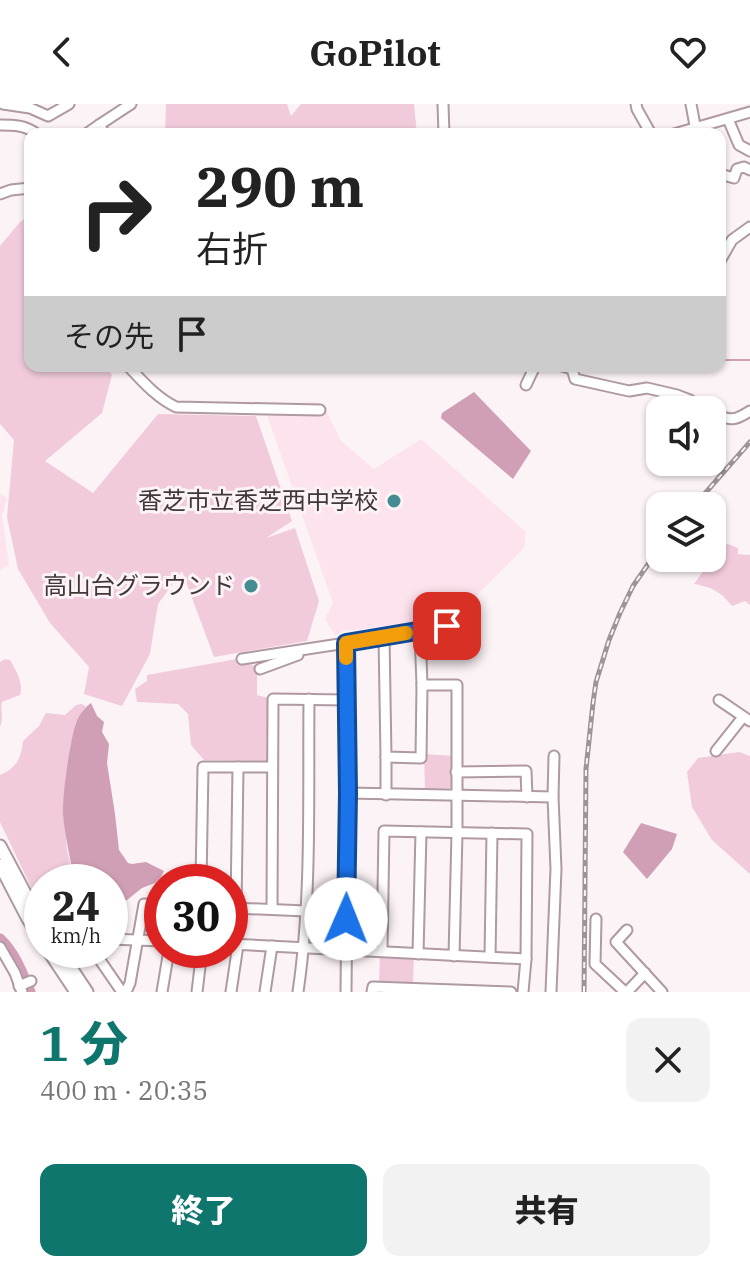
<!DOCTYPE html>
<html lang="ja">
<meta charset="utf-8">
<style>
body{margin:0;font-family:"IBM Plex Serif","Noto Sans JP",serif;background:#f2f2f2;color:#222;height:100vh;display:flex;flex-direction:column;font-size:30px;white-space:nowrap}
*{box-sizing:border-box;margin:0}
p{font-size:26px;color:#767676}
.icon{flex:none;width:44px;height:44px;fill:none;stroke:currentColor;stroke-width:2;stroke-linecap:round;stroke-linejoin:round}
.map{position:relative;height:888px;overflow:hidden}
.drawer{display:flex;flex-direction:column;background:#fff;flex:1}
.drawer>*{flex:none}
.banner{position:absolute;left:24px;top:24px;width:702px;height:244px;border-radius:16px;box-shadow:0 2px 6px #0004;background:#fff;color:#222;overflow:hidden}
.controls{position:absolute;left:646px;top:292px;display:grid;gap:16px}
.controls a{display:grid;place-items:center;width:80px;height:80px;border-radius:16px;background:#fff;box-shadow:0 2px 6px #0004;font-size:40px}
.speed{position:absolute;left:24px;top:760px;display:flex;gap:16px;font-size:40px;font-weight:700;text-align:center}
.speed>*{display:grid;place-content:center;width:104px;height:104px;border-radius:50%;background:#fff;box-shadow:0 2px 6px #0004;line-height:1}
.speed small{font-size:20px;font-weight:400}
.speed .limit{border:12px solid #d22;background:#fff;color:#111}
.pin{position:absolute;display:grid;place-items:center;width:68px;height:68px;color:#fff;margin:-34px;border-radius:16px;box-shadow:0 4px 12px #0006}
.me{position:absolute;width:88px;margin:-44px;rotate:1deg;stroke-linejoin:round;filter:drop-shadow(0 0 6px #0008)}
.turn{display:flex;align-items:center;gap:28px;height:168px;padding:0 40px;font-size:36px}
.turn .icon{width:104px;height:104px;stroke-width:2.5}
.turn b{display:block;font-size:56px;line-height:68px}
.then{display:flex;align-items:center;height:76px;padding:0 40px;background:#0003;gap:16px;font-size:30px}
.round{display:grid;place-items:center;flex:none;width:84px;height:84px;border-radius:16px;background:#f2f2f2}
.summary{display:flex;align-items:center;justify-content:space-between;height:136px;padding:0 40px}
h1{font-size:48px;font-weight:800;line-height:60px;color:#0f766e}
.cta{display:flex;gap:16px;margin-top:auto;padding:16px 40px}
.cta a{flex:1;height:92px;border-radius:16px;background:#0f766e;color:#fff;font-size:32px;font-weight:800;line-height:92px;text-align:center}
.cta a+a{background:#f2f2f2;color:#222}
header{display:flex;justify-content:space-between;align-items:center;height:104px;padding:0 40px;background:#fff;font-size:36px;font-weight:800}
.map>svg:first-child{display:block}
</style>
<header><svg class="icon" aria-label="back" viewBox="0 0 24 24"><path d="M15 5l-7 7 7 7"/></svg>GoPilot<svg class="icon" aria-label="heart" viewBox="0 0 24 24"><path d="M12 20l-8-8c-3-5 5-10 8-4 3-6 11-1 8 4z"/></svg></header>
<div class="map">
<svg width="750" height="888" viewBox="0 0 750 888">
<rect width="100%" height="100%" fill="#fcf3f6"/>
<g fill="#fde3ed">
<path d="M316,298l9,6 16,33 33,28 47,-30 105,93 -2,16 -70,70 -111,13 -8,5 -10,-17 8,-16 -70,-199z"/>
<path d="M0,390l7,4 -5,18 7,49 -9,5z"/>
</g>
<g fill="#f1cbdb">
<path d="M166,0h121l4,12 10,-12h113l3,30h-252z"/>
<path d="M30,111v151h77l5,9 -10,38 -57,48 48,32 65,-79 98,2 36,105 -26,17 29,-10 24,73 -12,40 -93,16 -32,-86 -24,33 -8,50 -28,52 -38,-12 5,-27 -39,-44 -32,-54 -11,-52 7,-77 -14,-16v-178l20,-24z"/>
<path d="M728,440l10,4v6l12,1v50l-5,-4 -13,5c-11,-14 -20,-19 -38,-22l28,-38z"/>
<path d="M5,555l5,1c6,10 14,24 10,35l-18,7c-2,9 2,16 -2,25v-65z"/>
<path d="M237,555l20,8v28l11,3 -1,63 -63,-1 -13,-15 -3,-31 -10,-10 -41,-2 -2,-13 12,-8v-6z"/>
<path d="M81,600l5,2 -10,16 -6,25 -7,63 4,39 7,33h-32v28l-42,-88v-47c17,-7 21,-17 23,-34l16,-15 7,-13 19,2 11,-10z"/>
<path d="M739,648l11,4v118l-38,-34 -20,-33 -5,-35 11,-14z"/>
<path d="M424,650l31,2 -1,32 -29,1z"/>
<path d="M380,849l34,2 -1,27h-34z"/>
</g>
<g fill="#d19fb5">
<path d="M474,288l57,59 -18,28 -72,-61 1,-5z"/>
<path d="M91,599l6,13 7,6 -2,10 7,12 -2,19 8,51 4,36 9,13 4,1 14,-2 18,9 -3,6 -6,6 -13,5 -15,12 -17,5v-23h-36c-3,-23 -9,-44 -11,-67 -1,-18 7,-76 13,-92 3,-8 9,-16 15,-20z"/>
<path d="M641,719l36,11 -5,15 -25,30 -24,-27z"/>
</g>
<g fill="none" stroke-linecap="round" stroke-linejoin="round">
<path stroke="#d19fb5" stroke-width="2" d="M720,256h30"/>
<path stroke="#d19fb5" stroke-width="11" d="M0,835c15,14 22,34 30,53"/>
<defs>
<g id="minor">
<path d="M3,0l27,4 18,8 21,-12"/>
<path d="M443,0l1,30"/>
<path d="M636,0l1,5 14,25"/>
<path d="M691,0l5,27"/>
<path d="M728,15l11,26 11,6"/>
<path d="M0,21c14,0 25,0 37,9"/>
<path d="M99,21l32,-21"/>
<path d="M86,30l13,-9 6,9"/>
<path d="M674,30l76,-22"/>
<path d="M720,70l14,4 3,-9 7,-2 6,3"/>
<path d="M0,90l11,-4 19,-2"/>
<path d="M720,157l12,-21 18,-13"/>
<path d="M128,262c14,15 29,32 48,41l144,3"/>
<path d="M562,262l10,3 3,10 54,12 18,-3 30,7 13,5 8,10"/>
<path d="M526,281l9,-19"/>
<path d="M712,310c19,6 21,8 38,-3"/>
<path d="M384,532l2,121 35,1 1,-73 -2,-54"/>
<path d="M242,555l104,-16"/>
<path d="M260,565l38,-14"/>
<path d="M422,581h35v148l-3,123"/>
<path d="M719,596l31,21"/>
<path d="M716,647l27,-34"/>
<path d="M456,668l70,-1 1,26"/>
<path d="M348,689l205,4"/>
<path d="M386,691v-38"/>
<path d="M201,778l2,-115h69"/>
<path d="M233,804l73,3"/>
<path d="M236,804l2,-141"/>
<path d="M272,805l1,-210 74,1"/>
<path d="M596,815l-1,45 30,28"/>
<path d="M627,826l-11,12 46,50"/>
<path d="M110,835l52,2"/>
<path d="M230,840l296,15 -3,33"/>
<path d="M0,843l15,26 7,19"/>
<path d="M93,846l29,42"/>
<path d="M382,847l2,-120 143,3 -1,125"/>
<path d="M418,850l3,-122"/>
<path d="M490,853l2,-124"/>
<path d="M19,882l12,-5"/>
<path d="M126,888l4,-9 14,-79 18,1"/>
<path d="M162,888l7,-42"/>
<path d="M197,888l5,-42"/>
<path d="M231,888l7,-47"/>
<path d="M265,888l7,-46"/>
<path d="M298,888c14,-96 10,-195 11,-293"/>
<path d="M346,888l2,-199 -2,-150 101,-17 -1,25"/>
<path d="M372,888l1,-5 138,5"/>
<path d="M551,888l5,-123 -3,-72 1,-41"/>
<path d="M627,888l18,-19"/>
</g>
<g id="major">
<path d="M0,742l42,79"/>
<path d="M0,761l27,52 15,24"/>
<path d="M48,846l28,42"/>
<path d="M59,846l28,42"/>
</g>
</defs>
<use href="#minor" stroke="#af99a2" stroke-width="13"/>
<use href="#major" stroke="#af99a2" stroke-width="15"/>
<use href="#minor" stroke="#fff" stroke-width="9"/>
<use href="#major" stroke="#fff" stroke-width="11"/>
<defs>
<g id="rail">
<path d="M694,402l56,-64"/>
<path d="M584,888l2,-223 7,-66 3,-21 13,-42 11,-27 13,-27 27,-39"/>
</g>
</defs>
<use href="#rail" stroke="#9d9497" stroke-width="5"/>
<use href="#rail" stroke="#fcf3f6" stroke-width="2" stroke-dasharray="6" stroke-linecap="butt"/>
</g>
<g fill="none" stroke-linecap="round" stroke-linejoin="round">
<defs>
<path id="route" d="M346,815l2,-126 -2,-150 101,-17"/>
</defs>
<use href="#route" stroke="#114b97" stroke-width="20"/>
<use href="#route" stroke="#1a73e8" stroke-width="14"/>
<path stroke="#f59e0b" stroke-width="14" d="M346,554v-15l60,-10"/>
</g>
<g fill="#448c91" stroke="#fcf3f6" stroke-width="3">
<circle cx="394" cy="397" r="8"/>
<circle cx="251" cy="482" r="8"/>
</g>
<g text-anchor="middle" stroke-width="6" stroke-linejoin="round" paint-order="stroke">
<g font-size="24" fill="#40373a" stroke="#fcf3f6" text-anchor="end">
<text x="378" y="405">香芝市立香芝西中学校</text>
<text x="235" y="490">高山台グラウンド</text>
</g>
</g>
</svg>
<div class="controls">
<a><svg class="icon" aria-label="sound" viewBox="0 0 24 24"><path d="M4 9h4l5-4v14l-5-4H4zM17 9q2 3 0 6"/></svg></a>
<a><svg class="icon" aria-label="layers" viewBox="0 0 24 24"><path d="M12 4l9 5-9 5-9-5zM3 14l9 5 9-5"/></svg></a>
</div>
<div class="speed"><div>24<small>km/h</small></div><div class="limit">30</div></div>
<div class="pin" style="left:447px;top:522px;background:#d93025"><svg class="icon" aria-label="arrive" viewBox="0 0 24 24"><path d="M6 21V4h12l-3 4 3 4H6"/></svg></div>
<svg class="me" style="left:346px;top:815px" viewBox="-20 -20 40 40"><circle r="19" fill="#fff"/><path d="M0-13L10 11 0 6-10 11z" fill="#1a73e8"/></svg>
<div class="banner">
<div class="turn"><svg class="icon" aria-label="right" viewBox="0 0 24 24"><path d="M7 20v-9h11M14 6l5 5-5 5"/></svg><div><b>290 m</b>右折</div></div>
<div class="then">その先<svg class="icon" aria-label="arrive" viewBox="0 0 24 24"><path d="M6 21V4h12l-3 4 3 4H6"/></svg></div>
</div>
</div>
<section class="drawer">
<div class="summary"><div><h1>1 分</h1><p>400 m · 20:35</p></div><a class="round"><svg class="icon" aria-label="close" viewBox="0 0 24 24"><path d="M6 6l12 12M18 6L6 18"/></svg></a></div>
<div class="cta"><a>終了</a><a>共有</a></div>
</section>
